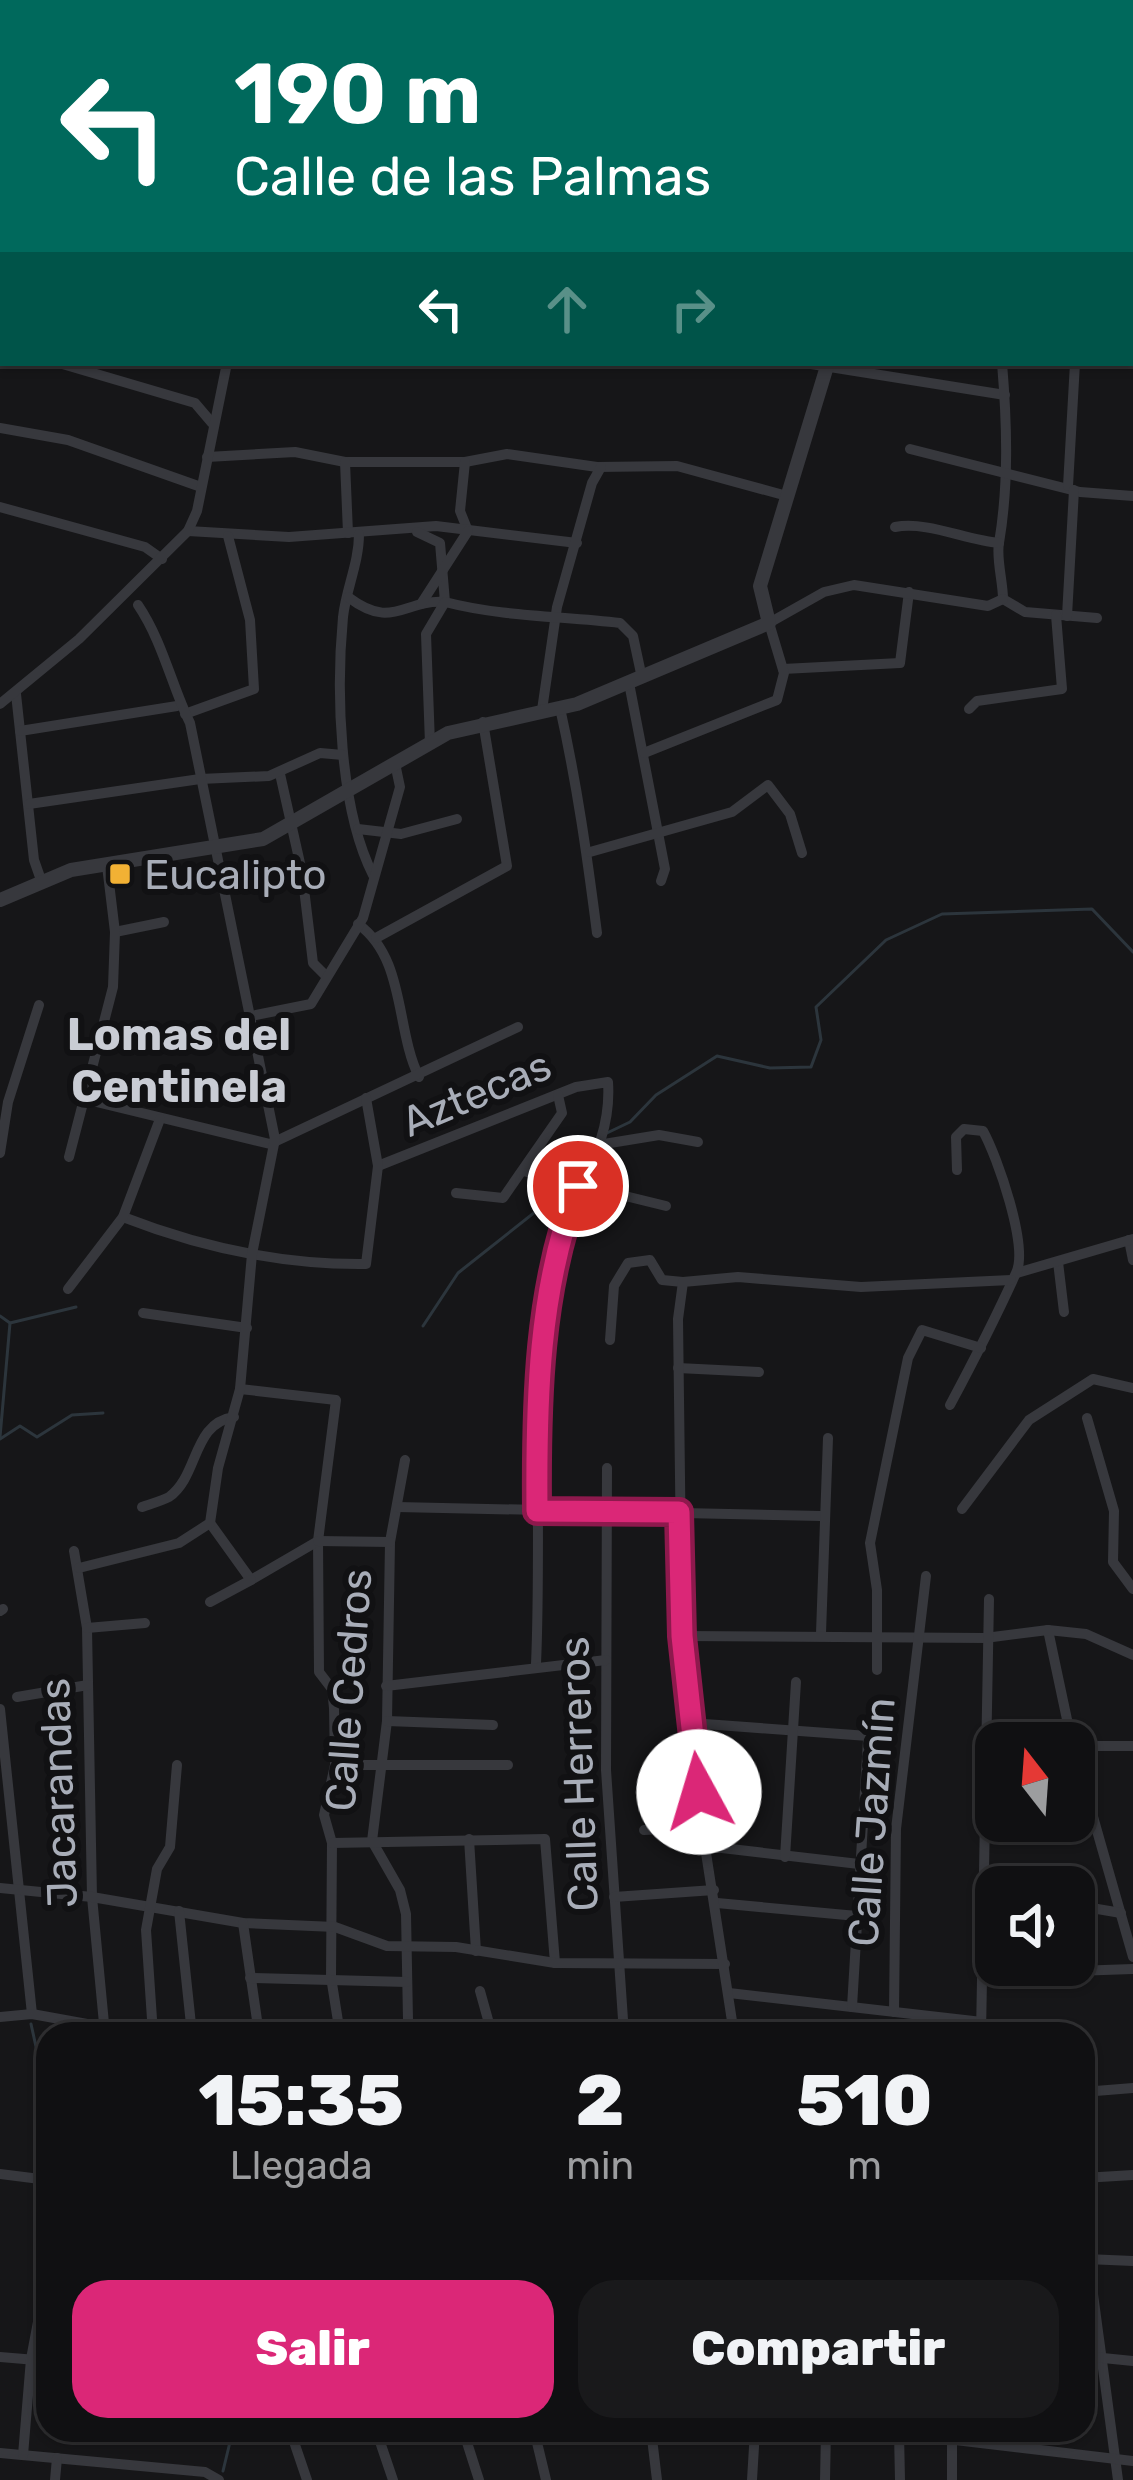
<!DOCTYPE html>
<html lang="es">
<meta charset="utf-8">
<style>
body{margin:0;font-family:Rubik,sans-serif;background:#19191b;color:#f1f3f6;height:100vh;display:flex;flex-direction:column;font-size:45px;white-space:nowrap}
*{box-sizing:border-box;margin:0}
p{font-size:39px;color:#9c9d9f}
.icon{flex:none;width:66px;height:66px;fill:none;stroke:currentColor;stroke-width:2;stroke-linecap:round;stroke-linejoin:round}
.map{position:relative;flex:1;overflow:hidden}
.drawer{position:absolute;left:36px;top:2022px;width:1059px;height:420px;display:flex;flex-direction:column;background:#101012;border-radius:36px;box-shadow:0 3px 9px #0004,0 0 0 3px #303032}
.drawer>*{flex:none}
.top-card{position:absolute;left:0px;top:0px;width:1134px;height:366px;box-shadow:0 3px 9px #0004,0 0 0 3px #303032;background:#00695c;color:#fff;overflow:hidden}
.needle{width:78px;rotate:343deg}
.controls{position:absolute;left:975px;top:1722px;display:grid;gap:24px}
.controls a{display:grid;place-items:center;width:120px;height:120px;border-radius:24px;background:#101012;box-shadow:0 3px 9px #0004,0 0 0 3px #303032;font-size:60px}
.pin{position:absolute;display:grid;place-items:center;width:102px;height:102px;color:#fff;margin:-51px;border:6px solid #fff;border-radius:50%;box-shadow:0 3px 12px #0007}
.me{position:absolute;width:132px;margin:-66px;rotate:354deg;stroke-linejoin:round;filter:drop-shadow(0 0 9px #0008)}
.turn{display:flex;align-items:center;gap:42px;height:252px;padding:0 36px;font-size:54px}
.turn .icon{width:156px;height:156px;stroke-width:2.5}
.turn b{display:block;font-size:84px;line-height:102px}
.lanes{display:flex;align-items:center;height:114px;padding:0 36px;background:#0003;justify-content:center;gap:60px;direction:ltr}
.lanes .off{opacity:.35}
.eta{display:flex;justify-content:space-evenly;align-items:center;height:204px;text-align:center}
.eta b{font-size:72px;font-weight:800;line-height:84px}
.action{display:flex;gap:24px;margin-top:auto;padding:24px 36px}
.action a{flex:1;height:138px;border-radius:36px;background:#db2777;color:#fff;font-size:48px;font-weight:800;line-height:138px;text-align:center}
.action a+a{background:#19191b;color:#f1f3f6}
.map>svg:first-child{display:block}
</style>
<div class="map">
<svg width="1133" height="2480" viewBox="0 0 1133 2480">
<rect width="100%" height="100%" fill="#161618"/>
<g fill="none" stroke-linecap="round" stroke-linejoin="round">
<g stroke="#2c353c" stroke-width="3">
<path d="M607,1133l23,-11 26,-27 61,-39 53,12 41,-1 10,-27 -5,-33 70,-67 56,-26 150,-5 41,43"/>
<path d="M568,1176l5,-17 25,-21"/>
<path d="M0,1316l10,7 -10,114"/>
<path d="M10,1323l66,-16"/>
<path d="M423,1326l35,-53 96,-76 9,-13"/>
<path d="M0,1439l20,-13 17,11 35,-22 31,-2"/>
<path d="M31,2024l17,77"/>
<path d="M223,2471l7,-29 -4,-12"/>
</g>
<g stroke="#37383d" stroke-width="10">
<path d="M1003,0v3"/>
<path d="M1105,0v3"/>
<path d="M327,3v-3"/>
<path d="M1131,191h2"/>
<path d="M2,267h1"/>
<path d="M1131,325h2"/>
<path d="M0,346l3,1"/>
<path d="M59,363l136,40 17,20"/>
<path d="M805,363l200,32"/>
<path d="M1002,363c5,60 7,121 -3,180 -3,15 4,39 4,56"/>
<path d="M0,428l68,12 133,47"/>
<path d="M910,449l170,43 53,4"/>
<path d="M207,457l88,-5 50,10h120l42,-8 90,13 80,-1 110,30"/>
<path d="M345,462l3,71"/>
<path d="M465,462l-5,49 8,20"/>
<path d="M1068,486l7,-123"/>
<path d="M0,507l145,40 17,12"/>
<path d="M895,527c33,-6 70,13 104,16"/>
<path d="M188,531l101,6 147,-11 141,17"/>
<path d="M359,534c0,29 -13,55 -16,83 -7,74 -4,191 30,258"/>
<path d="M348,597c45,34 55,2 97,5l-5,-59 -23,-11"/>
<path d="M1003,599l22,13 72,6"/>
<path d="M421,604l47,-73"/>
<path d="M1067,616l7,-126"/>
<path d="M783,669l117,-6 9,-71"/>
<path d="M629,683l36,186 -4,12"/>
<path d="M16,694l18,166 7,20"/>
<path d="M0,704l79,-65 109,-108 9,-20 30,-148"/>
<path d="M560,708c17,76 27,147 37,225"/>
<path d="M969,709l8,-8 85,-12 -6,-74"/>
<path d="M542,710l15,-103 35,-124 9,-16"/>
<path d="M185,714l69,-25 -4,-69 -22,-84"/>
<path d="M20,731l157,-25"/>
<path d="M430,744l-4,-110 19,-32c58,15 117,14 175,21l13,13 9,42"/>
<path d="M644,753l133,-53 7,-27 -15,-50 55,-31 30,-7 134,21 15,-7"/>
<path d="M280,774l22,98 11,91 13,13"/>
<path d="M29,804l171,-25 69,-3 51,-23 23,2"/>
<path d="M358,829l43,5 56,-15"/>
<path d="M590,852l142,-40 36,-27 22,29 12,39"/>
<path d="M358,924c48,35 37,104 61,153"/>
<path d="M115,932l49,-10"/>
<path d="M376,938l131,-72 -24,-144"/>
<path d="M251,1016l60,-12 52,-86 37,-131 -4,-19"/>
<path d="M84,1099l186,45 248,-117"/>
<path d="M604,1144l55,-9 39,7"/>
<path d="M0,1153l8,-51 31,-97"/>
<path d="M69,1157l44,-170 2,-55 -8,-66"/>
<path d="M378,1166l198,-79 32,-5c5,72 -43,113 -55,181 -23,133 -11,267 -17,401"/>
<path d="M523,1171l143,35"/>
<path d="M456,1193l47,5 59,-85 -4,-18"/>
<path d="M123,1217c77,30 160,48 243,47l12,-98 -12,-68"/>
<path d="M1129,1240l4,20"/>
<path d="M1058,1262l6,50"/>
<path d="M1017,1273l116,-34"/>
<path d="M68,1289l55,-72 37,-98"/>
<path d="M143,1313l104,15"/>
<path d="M610,1340l4,-54 14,-23 22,-3 12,20 21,2"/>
<path d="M678,1368l81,4"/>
<path d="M240,1389l96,11 -18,141 1,131 13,17 2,19 1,57 -11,50 8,28 -1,134 9,57"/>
<path d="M950,1405c23,-43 46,-88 66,-132 13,-26 -19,-117 -33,-142l-19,-2 -8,8 1,33"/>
<path d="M1087,1418l27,93 -1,51 20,27"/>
<path d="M405,1460l-15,82 -3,179 -15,120 28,49 6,24 2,106"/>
<path d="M607,1468l-1,302 18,264"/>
<path d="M142,1507c8,-3 20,-6 27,-10 30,-21 23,-74 65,-80"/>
<path d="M397,1507l424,9"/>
<path d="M962,1509l67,-89 64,-41 40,9"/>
<path d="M210,1523l41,57 67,-39"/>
<path d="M318,1541l72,1"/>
<path d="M74,1551l13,77 5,269 13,137"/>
<path d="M79,1568l100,-25 31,-20 8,-55 22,-79 12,-135 23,-115 -85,-416c-18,-36 -27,-81 -52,-118"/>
<path d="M210,1602l41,-22"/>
<path d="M0,1611l3,-2"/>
<path d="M87,1628l58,-5"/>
<path d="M1048,1630l24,113"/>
<path d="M821,1633l7,-195"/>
<path d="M682,1636l303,2 63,-8 38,4 47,21"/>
<path d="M877,1670v-80l-7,-47 38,-185 14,-28 59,18"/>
<path d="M386,1686l220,-26"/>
<path d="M17,1697l71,-12"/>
<path d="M0,1709l32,305"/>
<path d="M387,1721l106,4"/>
<path d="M691,1723l177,13"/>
<path d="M1074,1746h59"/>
<path d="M1074,1750l59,207"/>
<path d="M335,1765h173"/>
<path d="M644,1830l58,-3"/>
<path d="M469,1839l7,112"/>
<path d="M332,1843l213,-4 10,124"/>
<path d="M705,1846l154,18"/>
<path d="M785,1857l11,-175"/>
<path d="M0,1888l92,9 151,26 92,4 52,19 69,1 99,16 170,1"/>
<path d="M614,1897l100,-7"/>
<path d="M717,1903l140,13"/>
<path d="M1074,1905l47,8"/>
<path d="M179,1911l13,123"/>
<path d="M243,1923l16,111"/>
<path d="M983,1974l150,-5"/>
<path d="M250,1978l157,4"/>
<path d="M480,1991l12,43"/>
<path d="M729,1993l253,29"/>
<path d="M852,2007l17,-284"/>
<path d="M894,2012l2,-183 30,-253"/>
<path d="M0,2017l32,-3 110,20"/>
<path d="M153,2034l-7,-104 11,-61 13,-22 7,-82"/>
<path d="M734,2034l-32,-207 -20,-191 -4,-317 5,-37 55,-5 123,10 150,-7"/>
<path d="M981,2034l8,-435"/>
<path d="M1083,2092l50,-4"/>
<path d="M0,2174l48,6"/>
<path d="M1083,2178l50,-3"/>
<path d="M1083,2220l35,260"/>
<path d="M1086,2259l47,2"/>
<path d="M1083,2356l50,5"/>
<path d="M0,2357l48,4"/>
<path d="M290,2430l17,50"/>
<path d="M376,2430l17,50"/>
<path d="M463,2430l16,50"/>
<path d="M534,2430l12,50"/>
<path d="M651,2430l6,50"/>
<path d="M871,2430l262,31"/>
<path d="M952,2430v50"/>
<path d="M899,2433l1,47"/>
<path d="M0,2453l205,19 14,8"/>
<path d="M23,2455l8,-96 17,-90"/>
<path d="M55,2480l2,-22"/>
<path d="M752,2480l3,-50"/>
<path d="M825,2480l1,-50"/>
</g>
<g stroke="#37383d" stroke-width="14">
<path d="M1131,55l2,1"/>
<path d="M0,900l71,-30 192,-31 185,-106 129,-29 192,-81 -9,-37 68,-223"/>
</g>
</g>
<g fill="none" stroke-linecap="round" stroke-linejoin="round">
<defs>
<path id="route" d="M578,1186c-40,103 -42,216 -41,325l142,1 3,124 17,156"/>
</defs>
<use href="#route" stroke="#8e194d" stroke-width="30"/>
<use href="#route" stroke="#db2777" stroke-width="21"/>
</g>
<rect fill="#f2b134" stroke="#111113" stroke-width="4.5" x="108" y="862" width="24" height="24" rx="6"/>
<g text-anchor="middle" stroke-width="12" stroke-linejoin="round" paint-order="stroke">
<g font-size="42" fill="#a8adb8" stroke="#111113" text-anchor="start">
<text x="144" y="889">Eucalipto</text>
</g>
<g font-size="42" fill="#a8adb8" stroke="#111113">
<text transform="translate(476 1093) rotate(-23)" y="15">Aztecas</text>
<text transform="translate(348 1690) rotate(-86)" y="15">Calle Cedros</text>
<text transform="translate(578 1774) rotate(-92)" y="15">Calle Herreros</text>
<text transform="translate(58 1793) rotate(-92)" y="15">Jacarandas</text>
<text transform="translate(871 1822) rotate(-86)" y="15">Calle Jazmín</text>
</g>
<g font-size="45" font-weight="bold" fill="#c9ccd4" stroke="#111113">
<text x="179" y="1050">Lomas del<tspan x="179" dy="52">Centinela</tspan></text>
</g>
</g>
</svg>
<div class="controls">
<a><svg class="needle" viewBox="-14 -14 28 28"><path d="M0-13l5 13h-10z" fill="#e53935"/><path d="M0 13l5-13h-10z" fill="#9c9d9f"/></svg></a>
<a><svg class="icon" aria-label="sound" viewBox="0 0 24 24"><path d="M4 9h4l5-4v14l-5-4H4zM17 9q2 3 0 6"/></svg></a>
</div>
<div class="pin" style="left:578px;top:1186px;background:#d93025"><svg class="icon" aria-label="arrive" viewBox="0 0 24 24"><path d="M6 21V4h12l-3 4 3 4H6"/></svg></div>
<svg class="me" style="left:699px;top:1792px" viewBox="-20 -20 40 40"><circle r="19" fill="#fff"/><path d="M0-13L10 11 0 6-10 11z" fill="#db2777"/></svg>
<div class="top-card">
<div class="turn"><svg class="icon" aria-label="left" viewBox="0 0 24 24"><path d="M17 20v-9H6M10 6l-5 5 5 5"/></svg><div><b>190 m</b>Calle de las Palmas</div></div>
<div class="lanes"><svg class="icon" aria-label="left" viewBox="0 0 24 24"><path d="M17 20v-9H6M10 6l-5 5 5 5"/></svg><svg class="icon off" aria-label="ahead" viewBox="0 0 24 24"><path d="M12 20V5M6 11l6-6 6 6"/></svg><svg class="icon off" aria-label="right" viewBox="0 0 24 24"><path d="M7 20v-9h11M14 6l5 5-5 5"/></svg></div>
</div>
<section class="drawer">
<div class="eta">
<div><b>15:35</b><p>Llegada</p></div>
<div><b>2</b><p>min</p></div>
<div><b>510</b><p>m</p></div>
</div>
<div class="action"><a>Salir</a><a>Compartir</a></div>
</section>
</div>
